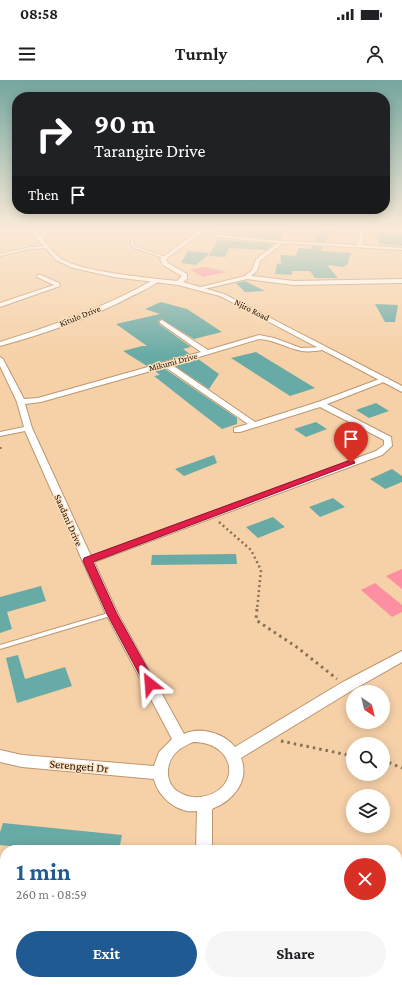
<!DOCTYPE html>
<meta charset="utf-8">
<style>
body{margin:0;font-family:"Crimson Pro",serif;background:#f6f6f6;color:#202124;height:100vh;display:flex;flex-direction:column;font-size:15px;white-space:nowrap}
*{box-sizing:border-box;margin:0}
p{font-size:13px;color:#757577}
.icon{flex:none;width:22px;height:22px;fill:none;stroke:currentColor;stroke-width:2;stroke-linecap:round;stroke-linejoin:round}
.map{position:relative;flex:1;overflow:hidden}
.drawer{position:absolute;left:0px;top:765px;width:402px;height:140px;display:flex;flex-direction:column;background:#fff;border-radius:16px 16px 0 0;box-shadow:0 2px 10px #0003}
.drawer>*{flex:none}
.banner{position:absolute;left:12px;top:12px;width:378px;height:122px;border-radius:16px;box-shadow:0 2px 10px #0003;background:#202124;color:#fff;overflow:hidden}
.needle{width:26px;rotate:145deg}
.tools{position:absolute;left:346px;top:605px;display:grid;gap:8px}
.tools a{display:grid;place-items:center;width:44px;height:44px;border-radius:50%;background:#fff;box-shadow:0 2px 10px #0003;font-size:20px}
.pin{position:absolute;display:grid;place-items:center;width:34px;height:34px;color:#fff;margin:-41px -17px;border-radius:50% 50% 50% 0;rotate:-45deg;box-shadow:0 0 4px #0007}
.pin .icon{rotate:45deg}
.me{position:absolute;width:44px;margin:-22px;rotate:332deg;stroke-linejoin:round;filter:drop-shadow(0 0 3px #0008)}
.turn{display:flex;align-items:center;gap:14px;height:84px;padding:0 16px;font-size:18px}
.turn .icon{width:52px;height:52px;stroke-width:2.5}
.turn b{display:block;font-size:28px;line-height:34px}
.then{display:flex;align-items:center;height:38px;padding:0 16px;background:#0003;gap:8px;font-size:15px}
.round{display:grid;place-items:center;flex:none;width:42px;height:42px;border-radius:21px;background:#f6f6f6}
.summary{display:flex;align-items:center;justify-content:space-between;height:68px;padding:0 16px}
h1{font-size:24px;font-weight:700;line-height:30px;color:#1f5b92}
.cta{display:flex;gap:8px;margin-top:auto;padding:8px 16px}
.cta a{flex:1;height:46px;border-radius:24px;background:#1f5b92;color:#fff;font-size:16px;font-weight:700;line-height:46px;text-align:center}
.cta a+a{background:#f6f6f6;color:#202124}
.status{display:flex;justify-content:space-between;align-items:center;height:28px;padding:0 20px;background:#fff;direction:ltr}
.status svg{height:11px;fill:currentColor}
header{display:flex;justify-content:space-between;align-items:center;height:52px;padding:0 16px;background:#fff;font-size:18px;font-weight:700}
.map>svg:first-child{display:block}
</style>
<div class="status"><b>08:58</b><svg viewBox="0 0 49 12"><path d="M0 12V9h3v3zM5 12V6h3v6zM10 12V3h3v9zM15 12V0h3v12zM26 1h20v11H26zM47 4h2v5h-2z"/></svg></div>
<header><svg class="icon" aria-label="menu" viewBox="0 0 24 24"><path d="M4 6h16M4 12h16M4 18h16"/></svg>Turnly<svg class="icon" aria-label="person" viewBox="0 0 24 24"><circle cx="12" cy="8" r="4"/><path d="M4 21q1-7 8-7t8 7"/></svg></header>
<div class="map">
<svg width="402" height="905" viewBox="0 0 402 905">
<rect width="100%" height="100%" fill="#f6d1a8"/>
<g fill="#fc8fa2">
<path d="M205,187l22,5 -24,5 -13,-7z"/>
<path d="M402,489v20l-16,-13z"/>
<path d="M375,503l27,22v7l-10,5 -31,-27z"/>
</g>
<g fill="#68aaa5">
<path d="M223,149h63l-5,10 -60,-5z"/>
<path d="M321,149h11l-6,13 -11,-1z"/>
<path d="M375,151l27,2v13l-23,-2z"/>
<path d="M218,159l56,5 -8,6 -37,-2 -4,9 -16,-1z"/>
<path d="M313,166l10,1 -2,4 30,2 -4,12h-2l-1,2 -17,-2 11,13h-23l-5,-7h-18v4l-17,-1 2,-10 4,-1 -1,-8 15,1 4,-8 12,1z"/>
<path d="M188,171l22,2 -14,12 -15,-2z"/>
<path d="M245,201l20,10 -20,1 -9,-9z"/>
<path d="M161,222l26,7 35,23 -28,7 -33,-20 -3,2 1,3 32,23 -8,2 7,5 -43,12 -24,-15 19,-5h5l-31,-22 44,-10 -15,-5z"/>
<path d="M375,224l23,1 -3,17h-10z"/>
<path d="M256,272l13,8 46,28 -25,8 -59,-38z"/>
<path d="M198,279l21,15 -10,15 -34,-23z"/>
<path d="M165,289l72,49v6l-15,5 -21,-16 -47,-37 6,-1 -5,-4z"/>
<path d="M376,323l13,8 -20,7 -13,-8z"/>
<path d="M316,342l11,7 -21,8 -12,-8z"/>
<path d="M214,375l3,8 -33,13 -9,-7z"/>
<path d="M392,389l10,7v6l-17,7 -15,-10z"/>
<path d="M333,418l12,9 -25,10 -11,-10z"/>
<path d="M273,437l12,10 -27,11 -12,-11z"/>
<path d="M236,474l1,10 -86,1 1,-10z"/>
<path d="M41,506l5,15 -39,11 5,17 -12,4v-36z"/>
<path d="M18,575l7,24 40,-12 7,19 -55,17 -11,-45z"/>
<path d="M3,743l119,12 -3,15h-70l-49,-5v-13z"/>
</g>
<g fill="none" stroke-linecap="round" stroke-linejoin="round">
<defs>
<g id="service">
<path d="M133,149h2l-3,8 2,9 32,11v2l-34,-12 -2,-10z"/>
<path d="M112,532l2,1 1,1 -1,1 -114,34v-4z"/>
<rect x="181" y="900" width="10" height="5"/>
</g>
<g id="minor">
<path d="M47,149h5l-11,11h-4v-2z"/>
<path d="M361,149h4l-3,16 40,3v2l-119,-7 -23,18 -3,10 -6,5 43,5 108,-2v4l-108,2 -47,-6 -47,11 -3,-2 48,-12 7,-6 4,-11 22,-16 -80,-8 -2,-2 86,8 75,4z"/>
<path d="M46,166l2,2 -18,1 -30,7v-2l30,-7z"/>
<path d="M37,195h4l18,8 1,3 -60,21v-4l54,-18 -17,-8z"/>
<path d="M155,199l5,1c-8,7 -20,12 -30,17 -40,21 -86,37 -130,49v-4c54,-17 106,-35 155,-63z"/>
<path d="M162,240l46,30 51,-15 15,3 27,10 24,-1 1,1c-3,2 -7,3 -12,3 -20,3 -35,-11 -55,-12l-87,26 83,57 63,-20 64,-24h6l1,2 -62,24 64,33 1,9 -10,9 -288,107 24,52 66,120c16,-8 40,-1 51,13l106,-64 61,-32v11l-51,29 -110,67c9,23 -8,43 -29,51v41h-16l1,-39c-19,3 -39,-14 -43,-32l-132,-12 -22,-5v-12l22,5 132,11 5,-14 13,-13 -66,-125 -81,-183 -25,5v-4l24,-5 -7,-25 -17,-36v-9l3,2 21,40 14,-1 163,-46 -41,-29v-2zM165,287l83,57 -14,4v4h6l80,-25 64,33v5l-8,6 -285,105 -59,-128 -7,-24 16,-2zM193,662c45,0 49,50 7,55 -9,1 -15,-1 -23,-6 -14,-11 -11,-32 3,-42 4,-3 9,-5 13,-7z"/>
</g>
<path id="tertiary" d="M29,149h5c8,9 16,20 25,28 18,15 92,21 118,24l5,-5 -19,-11 -3,-6 41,-30h6l-41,30 2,4 19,11v5l-4,3 41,12 178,92v6l-182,-96 -42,-11 -64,-8 -41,-9 -17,-8z"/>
<g id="secondary">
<rect x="397" y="867" width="5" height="24"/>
<rect x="0" y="869" width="5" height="24"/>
</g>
</defs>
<use href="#service" stroke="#ba9770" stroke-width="2"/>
<use href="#minor" stroke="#ba9770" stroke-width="2"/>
<use href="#tertiary" stroke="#ba9770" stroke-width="2"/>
<use href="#secondary" stroke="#ba9770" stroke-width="2"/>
<path stroke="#887054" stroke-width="2" stroke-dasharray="1.5 2.5" stroke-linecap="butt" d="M0,368h4"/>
<path stroke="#887054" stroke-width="2.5" stroke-dasharray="2 3" stroke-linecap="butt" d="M219,442l32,28 10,20 -4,40"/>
<g stroke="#887054" stroke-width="3" stroke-dasharray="2.5 4" stroke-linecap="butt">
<path d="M257,529l-1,11 42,28 39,31"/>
<path d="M281,661l72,15"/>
<path d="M383,680l19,8"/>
</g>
<use href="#service" fill="#fff" fill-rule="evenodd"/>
<use href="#minor" fill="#fff" fill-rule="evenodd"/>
<use href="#tertiary" fill="#fff" fill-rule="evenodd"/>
<use href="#secondary" fill="#fff" fill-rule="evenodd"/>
</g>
<linearGradient id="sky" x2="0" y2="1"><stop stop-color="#74a69e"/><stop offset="0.54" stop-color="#fbead8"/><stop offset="1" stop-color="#fbead8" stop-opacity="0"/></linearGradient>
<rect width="402" height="276" fill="url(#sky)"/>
<path fill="#e11d48" stroke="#92132f" d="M348,381h6l1,2 -262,99 24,52 39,70 -2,3 -4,2 -4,-2 -39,-73 -24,-53 1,-3z"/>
<g text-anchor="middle" stroke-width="3" stroke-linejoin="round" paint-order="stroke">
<g font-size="9" fill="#1e1103" stroke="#fde0bf">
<text transform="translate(252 230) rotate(27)" y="3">Njiro Road</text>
<text transform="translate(80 236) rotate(-22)" y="3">Kitulo Drive</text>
<text transform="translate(173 282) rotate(-15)" y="3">Mikumi Drive</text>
</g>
<g font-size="10" fill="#1e1103" stroke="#fde0bf">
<text transform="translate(69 440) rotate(66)" y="4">Saadani Drive</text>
</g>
<g font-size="12" fill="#1e1103" stroke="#fde0bf">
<text transform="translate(79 686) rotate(5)" y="4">Serengeti Dr</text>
</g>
</g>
</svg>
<div class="tools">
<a><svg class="needle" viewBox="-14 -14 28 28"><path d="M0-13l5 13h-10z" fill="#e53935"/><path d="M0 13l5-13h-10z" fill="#757577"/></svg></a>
<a><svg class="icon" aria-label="search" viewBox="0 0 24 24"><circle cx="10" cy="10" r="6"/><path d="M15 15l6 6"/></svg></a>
<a><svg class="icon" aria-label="layers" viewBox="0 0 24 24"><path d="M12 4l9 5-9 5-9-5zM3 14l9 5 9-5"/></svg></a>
</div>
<div class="pin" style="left:351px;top:383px;background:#d93025"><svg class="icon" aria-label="arrive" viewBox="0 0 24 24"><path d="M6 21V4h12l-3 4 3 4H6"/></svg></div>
<svg class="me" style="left:150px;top:604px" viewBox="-20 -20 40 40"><path d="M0-17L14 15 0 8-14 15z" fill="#e11d48" stroke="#fff" stroke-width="4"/></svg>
<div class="banner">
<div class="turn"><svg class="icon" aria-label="right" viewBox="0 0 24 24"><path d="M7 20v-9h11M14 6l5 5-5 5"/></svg><div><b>90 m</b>Tarangire Drive</div></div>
<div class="then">Then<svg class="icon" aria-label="arrive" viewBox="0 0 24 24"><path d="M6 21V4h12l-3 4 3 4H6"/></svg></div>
</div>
<section class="drawer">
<div class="summary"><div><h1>1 min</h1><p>260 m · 08:59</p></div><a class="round" style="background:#d93025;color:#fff"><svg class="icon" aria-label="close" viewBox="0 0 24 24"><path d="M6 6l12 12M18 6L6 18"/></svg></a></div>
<div class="cta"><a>Exit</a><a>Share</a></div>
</section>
</div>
